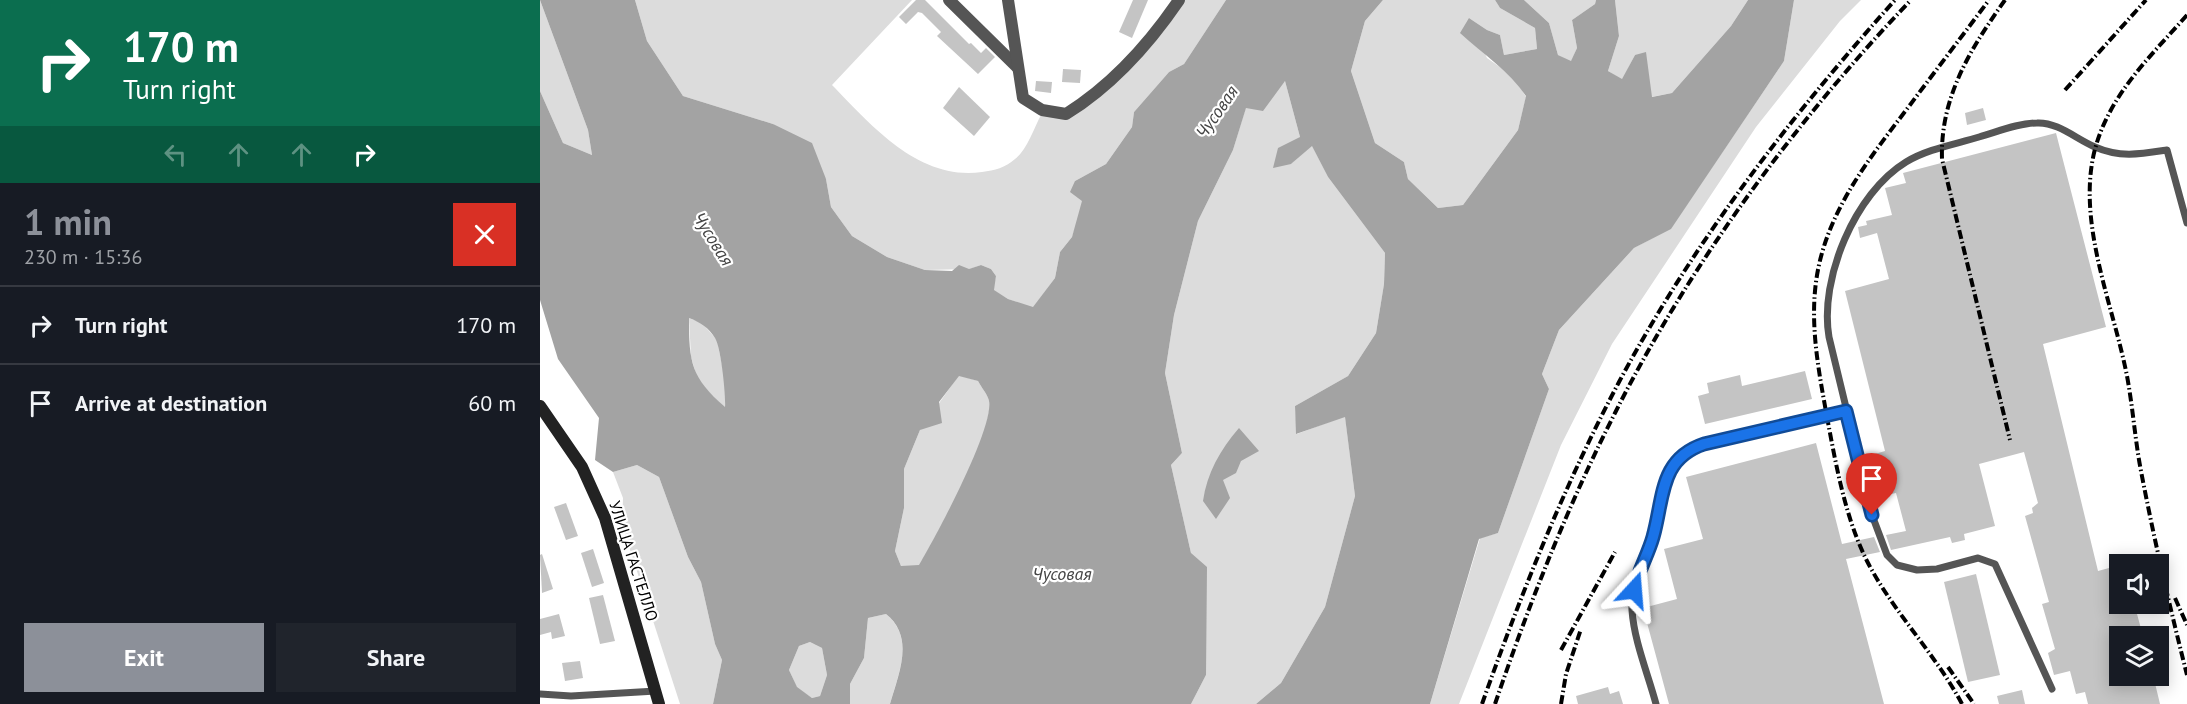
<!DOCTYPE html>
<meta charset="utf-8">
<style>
body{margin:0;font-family:"PT Sans",sans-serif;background:#20242c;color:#f1f3f6;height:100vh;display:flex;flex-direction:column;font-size:22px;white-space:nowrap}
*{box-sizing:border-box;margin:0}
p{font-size:20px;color:#9ea1a6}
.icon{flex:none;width:33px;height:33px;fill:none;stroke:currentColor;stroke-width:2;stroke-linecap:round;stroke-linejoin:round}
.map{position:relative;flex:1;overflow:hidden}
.panel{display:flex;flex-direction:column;background:#171b24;width:540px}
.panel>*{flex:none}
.top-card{background:#0b6e4f;color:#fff;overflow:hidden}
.fabs{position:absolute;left:1569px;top:554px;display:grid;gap:12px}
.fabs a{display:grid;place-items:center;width:60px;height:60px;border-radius:0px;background:#171b24;box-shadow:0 3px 15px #0003;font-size:30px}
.pin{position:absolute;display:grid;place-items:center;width:51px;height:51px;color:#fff;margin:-62px -26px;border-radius:50% 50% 50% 0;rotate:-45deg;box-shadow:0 0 6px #0007}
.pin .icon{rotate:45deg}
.me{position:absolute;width:66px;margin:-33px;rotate:19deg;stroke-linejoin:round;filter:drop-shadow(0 0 4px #0008)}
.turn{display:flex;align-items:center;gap:21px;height:126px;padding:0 24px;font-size:27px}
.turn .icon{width:78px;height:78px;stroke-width:2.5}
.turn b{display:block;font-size:42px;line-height:51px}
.lanes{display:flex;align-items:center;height:57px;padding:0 24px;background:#0003;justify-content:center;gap:30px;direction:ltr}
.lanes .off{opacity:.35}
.round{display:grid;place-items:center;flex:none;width:63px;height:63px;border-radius:0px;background:#20242c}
.overview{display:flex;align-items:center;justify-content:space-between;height:102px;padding:0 24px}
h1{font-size:36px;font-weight:800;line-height:45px;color:#8c9099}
.action{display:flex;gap:12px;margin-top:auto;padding:12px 24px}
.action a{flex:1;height:69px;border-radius:0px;background:#8c9099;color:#fff;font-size:24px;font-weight:800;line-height:69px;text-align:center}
.action a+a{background:#20242c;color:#f1f3f6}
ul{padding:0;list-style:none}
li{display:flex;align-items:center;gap:18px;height:78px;padding:0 24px;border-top:2px solid #363941}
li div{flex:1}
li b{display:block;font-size:22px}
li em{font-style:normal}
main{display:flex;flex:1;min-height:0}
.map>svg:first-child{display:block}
</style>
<main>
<section class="panel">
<div class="top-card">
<div class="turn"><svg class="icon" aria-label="right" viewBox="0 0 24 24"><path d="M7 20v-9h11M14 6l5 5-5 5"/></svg><div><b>170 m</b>Turn right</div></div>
<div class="lanes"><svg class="icon off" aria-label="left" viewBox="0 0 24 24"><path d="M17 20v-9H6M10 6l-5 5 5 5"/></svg><svg class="icon off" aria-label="ahead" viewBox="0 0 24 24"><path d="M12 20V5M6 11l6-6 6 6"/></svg><svg class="icon off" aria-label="ahead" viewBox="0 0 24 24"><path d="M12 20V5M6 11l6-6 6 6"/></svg><svg class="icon" aria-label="right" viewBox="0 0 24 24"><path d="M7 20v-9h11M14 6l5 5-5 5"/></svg></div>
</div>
<div class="overview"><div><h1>1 min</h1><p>230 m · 15:36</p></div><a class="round" style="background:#d93025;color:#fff"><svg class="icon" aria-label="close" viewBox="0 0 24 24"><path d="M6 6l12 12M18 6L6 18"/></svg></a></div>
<ul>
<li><svg class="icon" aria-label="right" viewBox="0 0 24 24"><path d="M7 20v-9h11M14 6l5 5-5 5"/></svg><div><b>Turn right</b></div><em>170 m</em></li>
<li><svg class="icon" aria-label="arrive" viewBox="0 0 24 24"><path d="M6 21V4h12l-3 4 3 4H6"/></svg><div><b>Arrive at destination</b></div><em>60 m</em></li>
</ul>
<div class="action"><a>Exit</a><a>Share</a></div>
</section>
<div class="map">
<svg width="1647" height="704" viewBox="0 0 1647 704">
<rect width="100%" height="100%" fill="#fff"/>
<g fill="#dcdcdc">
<path d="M0,0l48,130 4,25 -29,-12 -23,-52z"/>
<path d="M95,0h277l-80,85c40,41 87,96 150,87 13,-2 23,-4 33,-13 12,-9 19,-31 26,-44l24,4 117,-119h44l-42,64 -15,8 -35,40 -2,15 -26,37 -31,17 8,20 -2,11 -9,25 -12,15 -5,26 -22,30 -25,-9 -15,-9 3,-14 -5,-7 -10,-4 -11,4 -45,1 -38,-13 -35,-21 -21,-29 -5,-28 -53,-55 -90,-28 -36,-55z"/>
<path d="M843,0h112l5,8 35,20 2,21 -33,6 -4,-20 -13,-5 -18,-12 18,40 27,19 12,20 -8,33 -55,75 -25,3 -30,-29 -4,-17 -29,-19 -24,-72 14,-50z"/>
<path d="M984,0h72l-1,4 -23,16 5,28 -6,14 -13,-7 -9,-32z"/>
<path d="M1075,0h133l-17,26 -59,67 -21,4 -16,-42 -13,25 -14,-9 11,-35z"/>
<path d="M1254,0h67l-21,21 -84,106 -144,217 -51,101 -102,259h-29l50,-166 18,-5 51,-144 -7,-15 17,-44 75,-82 37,-20 113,-167z"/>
<path d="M745,81l15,56 -9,27 21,-19 16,32 57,76 -1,31 -8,49 -28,43 -53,30 2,28 48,-18 10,80 -30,111 -44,76 -25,21h-65l15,-29 -15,-122 -20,-88 11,-12 -17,-80 9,-58 24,-94 35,-71 13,-43z"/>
<path d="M149,318l13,5 15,17 10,50 -2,18 -27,-27 -7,-24z"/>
<path d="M419,375l19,6c3,6 10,14 11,20 6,30 -53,136 -70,165h-18l-6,-15 9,-43v-39l16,-39z"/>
<path d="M97,465l22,12 29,80 13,25 14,62 7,16 -9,44h-33l-58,-179 1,-27 -10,-26z"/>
<path d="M346,614c29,24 13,58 4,90h-40v-20l14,-26 4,-40z"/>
<path d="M270,642l12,6 5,27 -7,21 -8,2 -15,-10 -8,-18 10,-24z"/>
</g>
<g fill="#a3a3a3" fill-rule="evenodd">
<path d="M0,0h95l12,41 36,55 90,28 39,19 14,36 5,28 21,29 35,21 38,13 27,1 7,-6 10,4 12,-4 10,4 5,7 -2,14 14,9 25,8 22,-29 5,-26 12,-15 10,-36 -12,-9 5,-11 31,-17 26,-37 2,-15 35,-40 15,-8 42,-64h157l-18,21 -14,50 24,72 29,19 4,17 30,29 25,-3 55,-75 8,-34c-17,-25 -43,-42 -66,-63l9,-15 18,12 13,5 4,20 33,-6 -2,-21 -35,-20 -5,-8h29l25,23 9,32 13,6 6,-13 -5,-28 23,-16 1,-4h19l4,36 -11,35 14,8 13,-24 11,-3 6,45 20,-4 59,-67 17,-26h46l-10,61 -113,168 -37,19 -75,82 -17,44 7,15 -51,144 -19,6 -49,165h-174l25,-21 44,-76 30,-111 -10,-79 -49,17 -1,-28 53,-30 28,-43 8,-49 1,-31 -57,-76 -16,-31 -21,18 -18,4 5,-20 22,-11 -15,-56 -22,30 -17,-3 -13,42 -35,71 -24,94 -9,58 17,80 -11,12 20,88 16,14 -1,108 -15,29h-301c9,-31 25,-67 -4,-90l-18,4 -4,40 -14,26v20h-137l9,-44 -7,-16 -14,-62 -13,-25 -29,-80 -22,-12 -24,7 -18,-12 4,-42 -41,-59 -18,-59v-209l23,52 29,12 -4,-25zM149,318c11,4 20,10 26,20 6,9 11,58 10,69 -34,-30 -36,-44 -36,-89zM419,376l19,5c3,6 10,14 11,20 5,28 -54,137 -70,164l-18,1 -6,-15 9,-43v-39l16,-39 22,-7 -3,-21zM270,642l12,6 5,27 -7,21 -8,2 -15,-11 -8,-17 10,-24z"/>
<path d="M699,428l20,23 -18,10 -5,12 -13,7 7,18 -14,21 -13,-18c4,-28 17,-51 36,-73z"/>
</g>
<g fill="#c4c4c4">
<path d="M376,0h9l44,44 2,-1 10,10 5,-5 9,9 -17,17 -41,-38 4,-4 -19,-19 -4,-1 -12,12 -7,-7z"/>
<path d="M593,0h15l-16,38 -13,-6z"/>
<path d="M523,69l18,1 -1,13 -18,-1z"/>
<path d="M496,81l16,1 -1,11 -16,-2z"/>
<path d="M419,87l31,30 -16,19 -31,-28z"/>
<path d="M1443,108l3,12 -19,5 -2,-12z"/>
<path d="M1516,133l50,194 -63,17 55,227 22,-6v38h14l9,33h-23v39h33l7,29h-72l-3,-12 -9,2 -6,-23 -16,4 -6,-22 7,-4 -13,-45 7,-2 -24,-86 8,-3 -1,-5 6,-5 -14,-51 -45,12 16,62 -31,8 1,6 -13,3 -2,-6 -59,13 -5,-15 20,-4 -10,-38 -10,2 -7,-24 -4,1 -1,-6 1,-12 10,-3 -40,-160 44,-12 -12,-46 -17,5 -2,-11 9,-2 -1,-4 26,-6 -7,-27 21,-5 -3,-10z"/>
<path d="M1265,371l7,28 -107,25 -7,-28 11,-3 -2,-10 33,-8 2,11z"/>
<path d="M1276,443l26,101 32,-7 6,15 -34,7 38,145h-215l-26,-96 34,-9 -13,-50 39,-10 -17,-62z"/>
<path d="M26,503l12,33 -12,4 -12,-33z"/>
<path d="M53,549l11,34 -12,4 -11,-34z"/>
<path d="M2,554l11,35 -11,4 -2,-38z"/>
<path d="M1436,574l24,101 -32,7 -24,-100z"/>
<path d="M63,595l12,46 -15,3 -11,-46z"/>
<path d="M19,614l6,22 -13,3 -1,-7 -11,3v-16z"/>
<path d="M40,661l3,17 -18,3 -3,-18z"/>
<path d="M1068,687l2,7 9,-3 4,13h-45l-2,-8z"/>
<path d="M1482,690l3,14h-26l-2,-8z"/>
</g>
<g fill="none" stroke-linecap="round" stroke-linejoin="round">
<g stroke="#555" stroke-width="7">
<path d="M1512,689l-57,-125 -17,-6 -41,11 -20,1 -20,-5 -10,-10 -15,-40 -43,-178c-10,-58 26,-144 77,-175 21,-13 50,-18 73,-25 18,-5 39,-14 58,-14 21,-1 39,16 58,24 25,11 46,7 72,3l20,73"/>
<path d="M0,694l31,2 85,-5"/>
<path d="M1116,704c-8,-30 -22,-63 -24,-94 -1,-29 16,-53 23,-80 6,-22 5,-47 19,-66 7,-11 18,-16 30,-20l142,-33"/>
</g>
<g stroke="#555" stroke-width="12">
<path d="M409,0l69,68"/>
<path d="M468,0l15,98 19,12 24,4c45,-28 83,-70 113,-114"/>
</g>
<path stroke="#222" stroke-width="12" d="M0,406l42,61 23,51 54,186"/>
<g stroke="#000" stroke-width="4" stroke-dasharray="9 3 1.5 3" stroke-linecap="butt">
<path d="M1465,0c-34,48 -65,97 -63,159l68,281"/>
<path d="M1647,15c-37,42 -77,79 -92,134 -19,73 18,155 32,227 6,32 8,64 14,95 13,68 29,137 46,204"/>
<path d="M1525,90l81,-90"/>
<path d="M1635,598l12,27"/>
<path d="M1021,650l54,-98"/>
<path d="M1408,667l26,37"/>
<path d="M942,704c39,-110 82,-218 137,-322 74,-139 171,-265 276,-382"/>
<path d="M955,704c34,-100 73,-199 121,-293 74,-147 181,-292 295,-411"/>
<path d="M1021,704l5,-30 15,-45"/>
<path d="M1422,704c-27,-51 -69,-92 -95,-143 -22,-44 -31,-96 -40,-144 -8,-44 -17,-90 -11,-135 9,-69 53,-123 94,-177 26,-35 53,-70 79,-105"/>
</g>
</g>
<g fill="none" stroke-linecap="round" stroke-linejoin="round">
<defs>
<path id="route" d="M1094,590c4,-19 14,-35 19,-53 11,-39 6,-78 51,-93l142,-33 26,104"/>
</defs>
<use href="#route" stroke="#114b97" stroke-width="15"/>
<use href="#route" stroke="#1a73e8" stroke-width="10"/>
</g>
<g text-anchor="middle" stroke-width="4.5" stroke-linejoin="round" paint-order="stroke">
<g font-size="16" fill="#000" stroke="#fff">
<text transform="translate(94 561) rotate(72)" y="6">УЛИЦА ГАСТЕЛЛО</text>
</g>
<g font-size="18" font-style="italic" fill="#444" stroke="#fff">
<text transform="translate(677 112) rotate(-55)" y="6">Чусовая</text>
<text transform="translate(173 239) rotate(58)" y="6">Чусовая</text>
<text x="522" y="580">Чусовая</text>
</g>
</g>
</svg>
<div class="fabs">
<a><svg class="icon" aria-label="sound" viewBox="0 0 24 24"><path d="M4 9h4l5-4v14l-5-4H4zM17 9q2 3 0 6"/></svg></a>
<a><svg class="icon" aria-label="layers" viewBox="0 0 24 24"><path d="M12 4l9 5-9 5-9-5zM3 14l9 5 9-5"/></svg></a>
</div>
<div class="pin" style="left:1332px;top:515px;background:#d93025"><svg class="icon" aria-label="arrive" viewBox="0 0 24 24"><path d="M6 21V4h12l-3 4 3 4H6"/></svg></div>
<svg class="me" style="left:1094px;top:590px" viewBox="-20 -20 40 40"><path d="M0-17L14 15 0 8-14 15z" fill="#1a73e8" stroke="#fff" stroke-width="4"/></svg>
</div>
</main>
